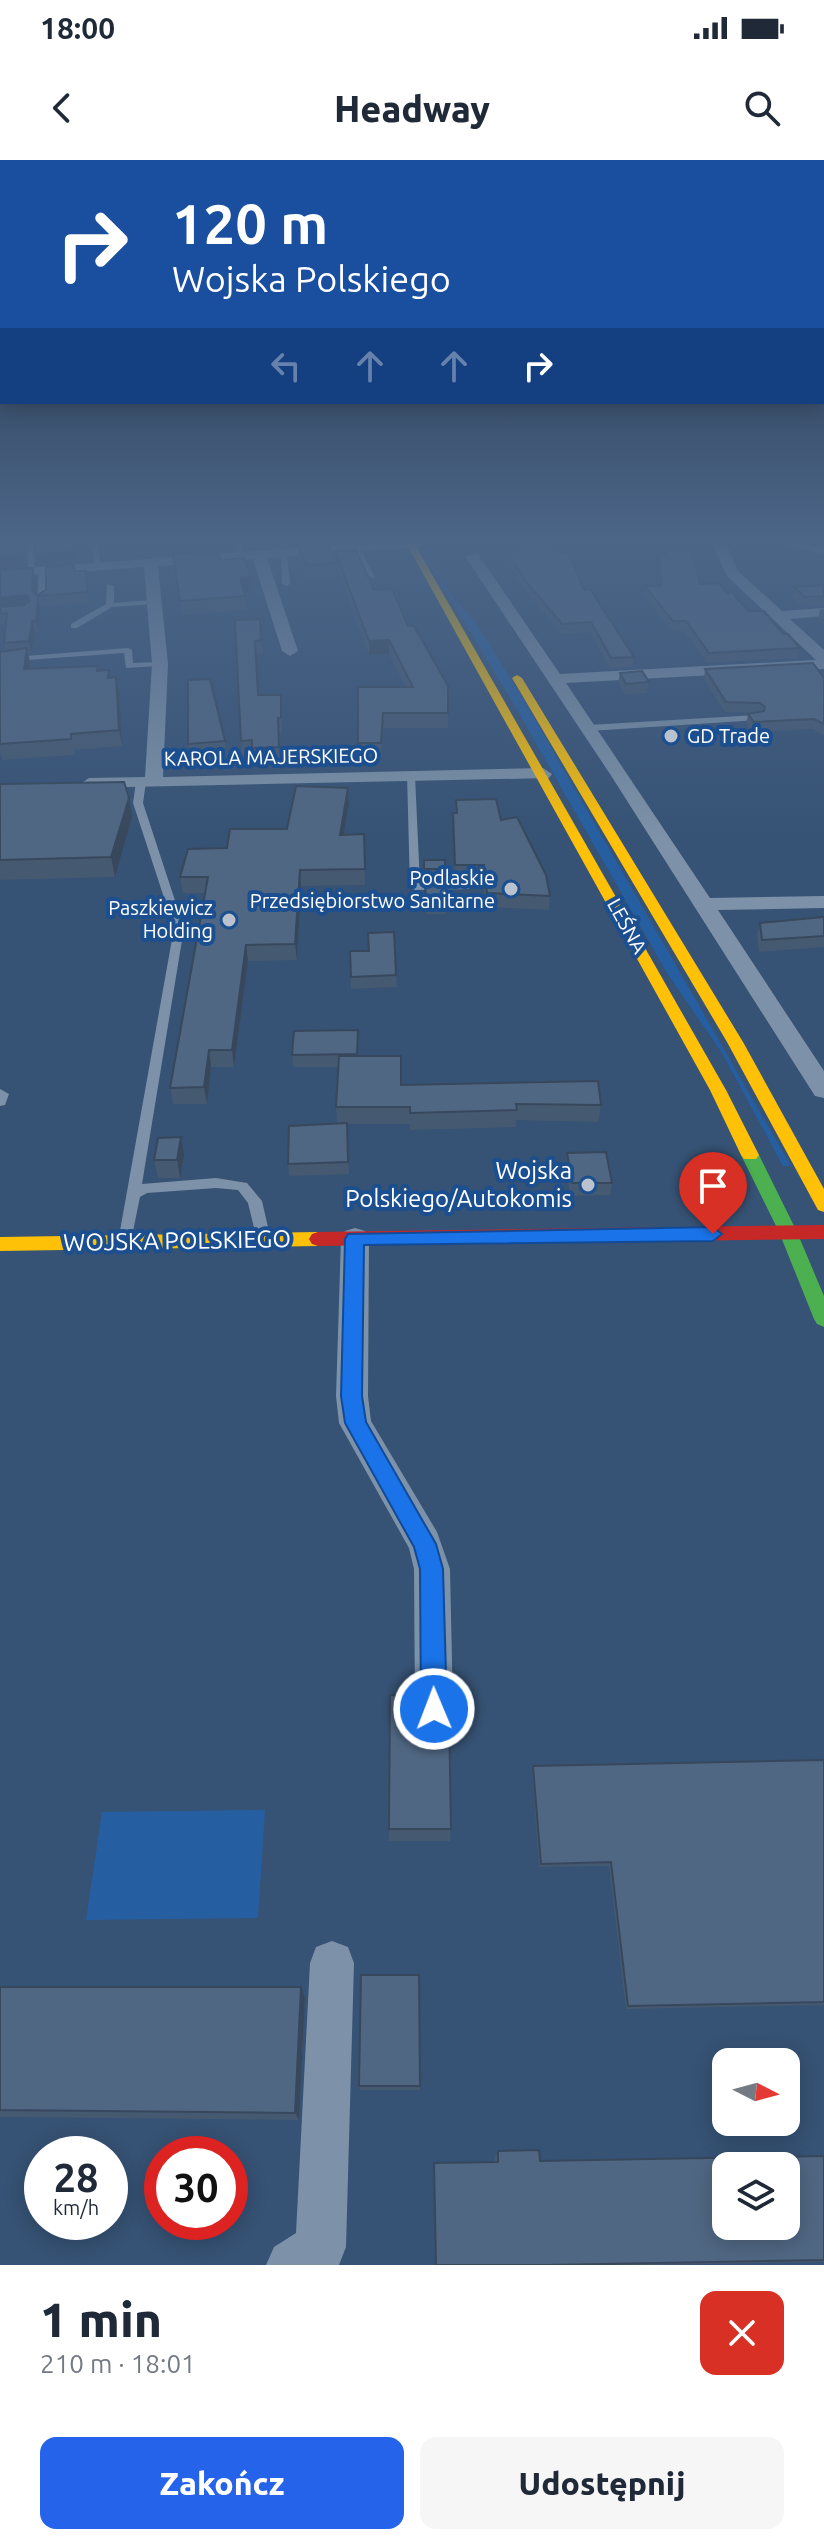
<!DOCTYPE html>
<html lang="pl">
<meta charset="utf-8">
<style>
body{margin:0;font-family:Ubuntu,sans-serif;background:#f6f6f7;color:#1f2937;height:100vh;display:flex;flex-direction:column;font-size:30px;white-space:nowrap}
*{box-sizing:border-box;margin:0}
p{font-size:26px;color:#747a83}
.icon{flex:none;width:44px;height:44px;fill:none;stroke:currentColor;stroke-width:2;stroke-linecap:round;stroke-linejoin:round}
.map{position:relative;height:2105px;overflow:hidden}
.drawer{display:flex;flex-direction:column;background:#fff;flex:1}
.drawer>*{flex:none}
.top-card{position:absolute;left:0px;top:0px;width:824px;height:244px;box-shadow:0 4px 20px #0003;background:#1a4fa0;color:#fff;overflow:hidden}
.needle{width:52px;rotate:96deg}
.tools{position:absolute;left:712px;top:1888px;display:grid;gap:16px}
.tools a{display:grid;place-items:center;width:88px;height:88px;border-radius:16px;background:#fff;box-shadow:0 4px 20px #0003;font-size:40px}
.speed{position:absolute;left:24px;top:1976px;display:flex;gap:16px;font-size:40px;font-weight:700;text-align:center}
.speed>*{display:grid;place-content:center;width:104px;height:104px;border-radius:50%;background:#fff;box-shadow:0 4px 20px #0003;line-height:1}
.speed small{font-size:20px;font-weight:400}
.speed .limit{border:12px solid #d22;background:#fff;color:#111}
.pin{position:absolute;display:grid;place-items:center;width:68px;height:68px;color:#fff;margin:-82px -34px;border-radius:50% 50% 50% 0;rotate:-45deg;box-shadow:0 0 8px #0007}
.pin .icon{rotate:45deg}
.me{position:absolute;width:88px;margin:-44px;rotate:359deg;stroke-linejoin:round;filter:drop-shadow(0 0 6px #0008)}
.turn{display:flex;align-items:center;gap:28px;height:168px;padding:0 40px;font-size:36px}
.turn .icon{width:104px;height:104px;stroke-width:2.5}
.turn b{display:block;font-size:56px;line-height:68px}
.lanes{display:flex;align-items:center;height:76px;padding:0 40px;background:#0003;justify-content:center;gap:40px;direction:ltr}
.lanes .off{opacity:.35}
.round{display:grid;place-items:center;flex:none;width:84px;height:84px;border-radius:16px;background:#f6f6f7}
.headline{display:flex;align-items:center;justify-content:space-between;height:136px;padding:0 40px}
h1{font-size:48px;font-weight:800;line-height:60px}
.button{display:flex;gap:16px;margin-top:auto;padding:16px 40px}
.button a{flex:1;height:92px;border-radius:16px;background:#2563eb;color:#fff;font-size:32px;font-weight:800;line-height:92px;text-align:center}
.button a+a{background:#f6f6f7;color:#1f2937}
.status{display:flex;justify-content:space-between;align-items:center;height:56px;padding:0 40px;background:#fff;direction:ltr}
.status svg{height:22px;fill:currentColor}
header{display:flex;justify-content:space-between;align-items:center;height:104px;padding:0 40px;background:#fff;font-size:36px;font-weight:800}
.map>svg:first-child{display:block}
</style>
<div class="status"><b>18:00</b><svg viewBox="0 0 49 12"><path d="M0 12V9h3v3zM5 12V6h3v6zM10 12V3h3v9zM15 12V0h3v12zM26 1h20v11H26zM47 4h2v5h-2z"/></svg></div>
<header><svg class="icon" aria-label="back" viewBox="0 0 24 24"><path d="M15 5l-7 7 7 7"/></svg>Headway<svg class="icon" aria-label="search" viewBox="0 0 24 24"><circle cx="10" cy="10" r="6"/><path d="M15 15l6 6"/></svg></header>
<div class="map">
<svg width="824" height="2105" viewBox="0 0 824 2105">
<rect width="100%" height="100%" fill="#365274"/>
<g fill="#265fa1">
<path d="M430,398l23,39 24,27 48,78 266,464h-8l-61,-113 -55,-80 -158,-277 -83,-137z"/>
<path d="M265,1650l-7,108 -172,2 16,-108z"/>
</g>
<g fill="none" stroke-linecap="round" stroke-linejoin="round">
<g fill="#7d92a8" fill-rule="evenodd">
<path d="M29,383h6l-1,29 -3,2 -3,-2z"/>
<path d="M95,383h6l-3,4 3,20 -3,2 -3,-2 -3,-20z"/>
<path d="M235,383h6l3,15 -5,-1z"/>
<path d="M352,383h6l17,35 -6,-1z"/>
<path d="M284,391l3,2 3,31 -4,2 -4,-2 -1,-31z"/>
<path d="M42,409l3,2v30l-4,2 -4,-2 2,-30z"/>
<path d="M107,424l7,2v17l40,-3 4,2 -4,2 -42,3 -35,21h-6v-4l35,-20z"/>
<path d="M128,488l4,2 1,13 27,-1 4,2 -4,2 -34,2 -2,-15 -124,9v-4z"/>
<path d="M756,555l4,3 -1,2 -170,11 -4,-3 4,-3z"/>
<path d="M407,614l8,2 5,108h46l5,3 -1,2 -55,1 -5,-3z"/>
<path d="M141,619l5,3 -3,21 41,125 -42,256 74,-6 31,5 15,18 9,39 -2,4h-10l-2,-4 -9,-37 -10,-13 -22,-2 -69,5 -7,4 -10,49h-10l-2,-4 56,-314 -41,-125 3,-21z"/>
<path d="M0,929l9,5 -4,11 -5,1z"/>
</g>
<g fill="#7d92a8" fill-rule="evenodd">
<path d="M363,383h63l-7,4 -152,11 31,93 -8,5 -8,-5 -29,-92 -95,7 10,98 -5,113 380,-9 9,6 -3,4 -467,10 -2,-4 9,-6 56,-1 7,-113 -8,-97 -144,11v-8z"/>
<path d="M712,383h14l12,28 44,40 42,-3v8l-34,3 34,31v19l-258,14 144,215 114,-2v12l-106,2 106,161v27l-9,-2 -205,-322 -145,-218 12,-3 83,121 256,-14 -89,-84z"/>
<path d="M775,383l49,3v8z"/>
<path d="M355,1068l10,3 4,8 -1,157 3,25 66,111 13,37 3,140 -5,14 -14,5 -14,-5 -5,-14 -1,-140 -5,-21 -70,-125 -3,-27 5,-157 4,-8z"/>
<path d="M332,1781l16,6 6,16 -8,284 -7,18h-73l8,-18 22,-14 14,-270 6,-16z"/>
</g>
<path fill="#4caf50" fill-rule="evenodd" d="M750,989l9,6 38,77 27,64v31l-7,-3 -3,-5 -35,-87 -38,-77z"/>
<g fill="#ffc107" fill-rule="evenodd">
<path d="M406,383h8l312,547 33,65 -3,4h-12l-3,-4 -31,-65z"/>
<path d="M517,515l5,3 221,364 81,147v23l-6,-2 -91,-168 -215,-364z"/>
<path d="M318,1072l6,2 3,5 -3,5 -6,2 -318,5v-14z"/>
</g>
<path fill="#c62828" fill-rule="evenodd" d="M824,1065v14l-506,7 -6,-2 -3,-5 3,-5 6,-2z"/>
</g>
<g fill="#455971">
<path d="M513,383h37l84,114 -2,10 -22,1 -20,-36 -28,2 -36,-42 -19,-31v-9h8l-2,-5z"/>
<path d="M298,385l37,15v-9l73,75 40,60v42h-65l-2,30h-23v-71h48l-17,-33 -20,1 -32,-86v8l-29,2 -9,-20z"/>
<path d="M666,389l34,35 28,10 20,17 35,23 17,14 -2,10 -91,5 -23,-32h-13l-27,-36 1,-9 15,-1 -3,-20 1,-10 7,1z"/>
<path d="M173,394l27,2 21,4 30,17 1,14 -8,1 2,18 -64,5z"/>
<path d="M0,410l36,8 -1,14 2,3 38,-24h11l2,10 1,22 -49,4 -1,25h-4l-4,21h-3l2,10v6l69,1 11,8 6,-1 3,16 3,53 -48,4v5l-72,5 -2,-8v-100l6,-1 -2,-8 2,-18h-6z"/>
<path d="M824,425v21l-21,1 -11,-10 2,-10z"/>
<path d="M824,449v16l-6,-5 2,-10z"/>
<path d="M260,459l3,35 -7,1 3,40 23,14v23l-3,1 1,29 -27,2v-9l-11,1 -7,-136z"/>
<path d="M705,509l119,9v57l-12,-6 -60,3 -6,-8 2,-10 9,-1 -32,-1 -21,-33z"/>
<path d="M620,513l29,9 -2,11 -23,1 -6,-11z"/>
<path d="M225,581l1,16 -35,2 -3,-15z"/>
<path d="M0,624l132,33 -17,60 -115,3z"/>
<path d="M348,628l1,15 -5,32 20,-1 1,51 -64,1 -4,74 -49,1 -14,106h-23l-4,37h-34l-3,-16 35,-195h-22l-3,-16 47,-29 60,-19z"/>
<path d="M456,640l45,20 49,76 -1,14 -63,-3 -3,-28h-28l-2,-52v-14h2z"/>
<path d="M424,700h21l1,54h-20l-1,-21v-12h1h-2z"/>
<path d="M824,757v30l-65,5 -2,-17 3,-12z"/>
<path d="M350,791l46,24 1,12 -46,2z"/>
<path d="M358,882v14l43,29 200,20 -3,17 -82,-2v7l-106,3v-6h-63l2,50 -60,2 -1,-12 49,-40 -1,-17 3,-40h-46l-1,-12z"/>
<path d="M567,993l45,30 -2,12 -40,1 -4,-31z"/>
<path d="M184,995l-4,23h-22l-4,-18z"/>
<path d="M824,1600v245l-198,4 -17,-143 -70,1 -7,-97 1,-4z"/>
<path d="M389,1669h62l-1,12h-61z"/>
<path d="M419,1815l1,115h-60l-1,-4z"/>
<path d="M0,1827l305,11 -6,122 -299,-3z"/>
<path d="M498,1991l42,10 284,-5v106l-168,3h-221l-1,-102 61,-1v-5z"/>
</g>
<g fill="#38485c">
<path d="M23,383h3l-1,22 -25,3v-11z"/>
<path d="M74,383l1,18 -38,3 -2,-10z"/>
<path d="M170,383h25l1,9 -24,2z"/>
<path d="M293,383h28l-28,2z"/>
<path d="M33,408l3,10 -2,23 -2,-11z"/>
<path d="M86,411l2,10 1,22 -2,-11z"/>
<path d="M251,417l1,14 -10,1 -2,-14z"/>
<path d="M26,435l3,11 -29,3v-11z"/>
<path d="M38,436l2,11 -1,25 -3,-11z"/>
<path d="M32,461l3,11 -4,21 -2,-12z"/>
<path d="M389,480v14l-20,1v-14z"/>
<path d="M27,488l3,15 -2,22 -4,-16z"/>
<path d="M116,517l3,16 3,53 -3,-16z"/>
<path d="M348,628l1,15 -8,48 -1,-16z"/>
<path d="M129,638l3,19 -17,60 -4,-20z"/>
<path d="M300,710l1,16 -4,74 -2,-16z"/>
<path d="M246,785l2,16 -14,106 -2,-17z"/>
<path d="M209,890l2,17 -4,37 -3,-17z"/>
<path d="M181,977l3,18 -4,23 -3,-18z"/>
<path d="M301,1827l4,11 -6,122 -4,-7z"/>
</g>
<g fill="#506783" stroke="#38485c" stroke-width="2" fill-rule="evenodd">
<path d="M0,383h23v12l-23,2z"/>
<path d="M35,383h38v8l-38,3z"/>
<path d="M327,383l10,20 -30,2 -9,-20z"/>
<path d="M516,383h34l6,9h12l16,38 6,-1 44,68 -23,1 -20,-36 -29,2 -35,-41 -20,-31 14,-1z"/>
<path d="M666,389l25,1 9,34 19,-1 9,11 3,-3 17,20h16l19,23h5l12,14 -91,5 -23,-32h-13l-28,-35 17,-1 -4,-30 9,1z"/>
<path d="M356,390l18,40 18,-1 16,37h6l34,60v27h-65l-2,30h-23v-56h55l-24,-47 -20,1 -34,-90z"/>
<path d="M198,393l2,3 19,-1 2,5 23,-2 7,19 -11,1 5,18 -65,5 -7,-47z"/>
<path d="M74,405v6h12l1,21 -49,4 -2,25h-4l-3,20 -25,2 3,-30 -7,1v-7l24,-2 6,-4 -4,-6 -26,3v-28l33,-2 -1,22 5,5 9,-5v-23z"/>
<path d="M824,425v11l-19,1 -11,-10z"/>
<path d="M260,459l1,21 -6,1 3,54h23v23h-3l1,29 -27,1v-8l-11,1 -6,-121z"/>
<path d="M27,488l-3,21 74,-3 -1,5 12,-1 -1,8 8,-1 3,53 -48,4v5l-71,5v-92z"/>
<path d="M813,503l11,15v46l-10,-5 -60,3 -6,-8 16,-3 1,-4 -5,-4 -34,-1 -21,-33z"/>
<path d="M642,511l7,11 -23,2 -6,-11z"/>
<path d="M210,519l15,62 -37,3v-64z"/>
<path d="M124,622l5,16 -18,59 -111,3v-76z"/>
<path d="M296,626l52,2 -8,47 24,-1 1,35 -65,1 -5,74 -49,1 -14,105h-23l-5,37 -34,1 38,-211h-28l8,-28 39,-1 3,-19h57z"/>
<path d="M496,639l5,21 16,-3 29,58 4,21 -63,-3 -3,-28h-29l-2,-52h4l-1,-13z"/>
<rect x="424" y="700" width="21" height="9"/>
<path d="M425,721h21l1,21h-21z"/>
<path d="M824,757v19l-62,4 -2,-17z"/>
<path d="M394,772l2,43 -45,2 -1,-26h19l-1,-18z"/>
<path d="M358,870l-1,24 -65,1 2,-24z"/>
<path d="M339,896h62v29l197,-4 3,24 -85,-1 1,6 -107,3v-6h-74z"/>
<path d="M347,963l1,39 -60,2 1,-38z"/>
<path d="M181,977l-4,23h-23l4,-22z"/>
<path d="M606,992l6,31h-40l-5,-30z"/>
<path d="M390,1535l22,1 5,14 16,7 16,-4 2,116h-62z"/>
<path d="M824,1600v242l-196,4 -17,-144 -70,2 -8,-98z"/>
<path d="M361,1815h58l1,111h-61z"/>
<path d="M0,1827h301l-6,126 -295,-3z"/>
<path d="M539,1990l1,11 284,-5v104l-277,5h-111l-2,-102 64,-1v-11zM726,2006h60v60h-60z"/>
</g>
<linearGradient id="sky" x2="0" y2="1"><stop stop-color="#1e2d40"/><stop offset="0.56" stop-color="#4c6688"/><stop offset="1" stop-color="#4c6688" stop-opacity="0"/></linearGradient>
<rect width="824" height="678" fill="url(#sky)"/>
<path fill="#1a73e8" stroke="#114b97" stroke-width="2" d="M713,1067l9,7 -9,7 -349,4 -2,151 4,26 70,122 7,25 4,140 -4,9 -9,4 -9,-4 -4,-9 -1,-140 -6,-22 -69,-124 -4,-27 4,-157 3,-5z"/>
<g fill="#b9c2ce" stroke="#1b4f8f" stroke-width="3">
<circle cx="671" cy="576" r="8"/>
<circle cx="511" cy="729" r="8"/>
<circle cx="229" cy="760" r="8"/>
<circle cx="588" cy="1025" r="8"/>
</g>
<g text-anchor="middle" stroke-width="8" stroke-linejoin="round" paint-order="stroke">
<g font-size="20" fill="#fff" stroke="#1b4f8f" text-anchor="end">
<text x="687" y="583" text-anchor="start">GD Trade</text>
<text x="495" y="725">Podlaskie<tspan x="495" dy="23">Przedsiębiorstwo Sanitarne</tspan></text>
<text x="213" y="755">Paszkiewicz<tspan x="213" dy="23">Holding</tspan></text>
</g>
<g font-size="20" fill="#fff" stroke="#1b4f8f">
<text transform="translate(271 597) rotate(-1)" y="7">KAROLA MAJERSKIEGO</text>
<text transform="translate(627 766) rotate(61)" y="7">LEŚNA</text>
</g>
<g font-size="24" fill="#fff" stroke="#1b4f8f" text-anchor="end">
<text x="572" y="1019">Wojska<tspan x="572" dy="28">Polskiego/Autokomis</tspan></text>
</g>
<g font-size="24" fill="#fff" stroke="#1b4f8f">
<text transform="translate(177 1081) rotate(-1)" y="8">WOJSKA POLSKIEGO</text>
</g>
</g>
</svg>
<div class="tools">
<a><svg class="needle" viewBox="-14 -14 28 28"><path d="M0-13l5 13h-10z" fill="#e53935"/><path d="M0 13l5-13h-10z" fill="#747a83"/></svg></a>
<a><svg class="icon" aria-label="layers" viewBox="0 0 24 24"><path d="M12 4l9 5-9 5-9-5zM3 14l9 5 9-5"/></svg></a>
</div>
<div class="speed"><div>28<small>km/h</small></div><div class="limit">30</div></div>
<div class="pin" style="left:713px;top:1074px;background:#d93025"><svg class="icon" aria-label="arrive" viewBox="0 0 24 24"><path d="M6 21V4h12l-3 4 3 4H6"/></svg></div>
<svg class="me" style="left:434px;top:1549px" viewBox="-20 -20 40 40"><circle r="17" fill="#1a73e8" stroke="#fff" stroke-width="3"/><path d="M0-11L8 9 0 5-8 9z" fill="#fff"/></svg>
<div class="top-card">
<div class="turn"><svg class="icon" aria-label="right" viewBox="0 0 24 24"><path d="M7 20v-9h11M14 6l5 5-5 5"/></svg><div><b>120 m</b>Wojska Polskiego</div></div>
<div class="lanes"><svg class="icon off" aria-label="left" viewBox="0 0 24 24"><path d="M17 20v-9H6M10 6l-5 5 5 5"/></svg><svg class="icon off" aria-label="ahead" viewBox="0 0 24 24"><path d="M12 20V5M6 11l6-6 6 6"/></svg><svg class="icon off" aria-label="ahead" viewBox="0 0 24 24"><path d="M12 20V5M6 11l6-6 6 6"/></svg><svg class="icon" aria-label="right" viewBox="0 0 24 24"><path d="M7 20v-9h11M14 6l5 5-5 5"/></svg></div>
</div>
</div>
<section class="drawer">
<div class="headline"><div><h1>1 min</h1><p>210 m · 18:01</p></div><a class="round" style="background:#d93025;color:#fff"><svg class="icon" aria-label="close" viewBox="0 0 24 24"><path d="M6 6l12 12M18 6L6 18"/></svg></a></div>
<div class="button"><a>Zakończ</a><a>Udostępnij</a></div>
</section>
